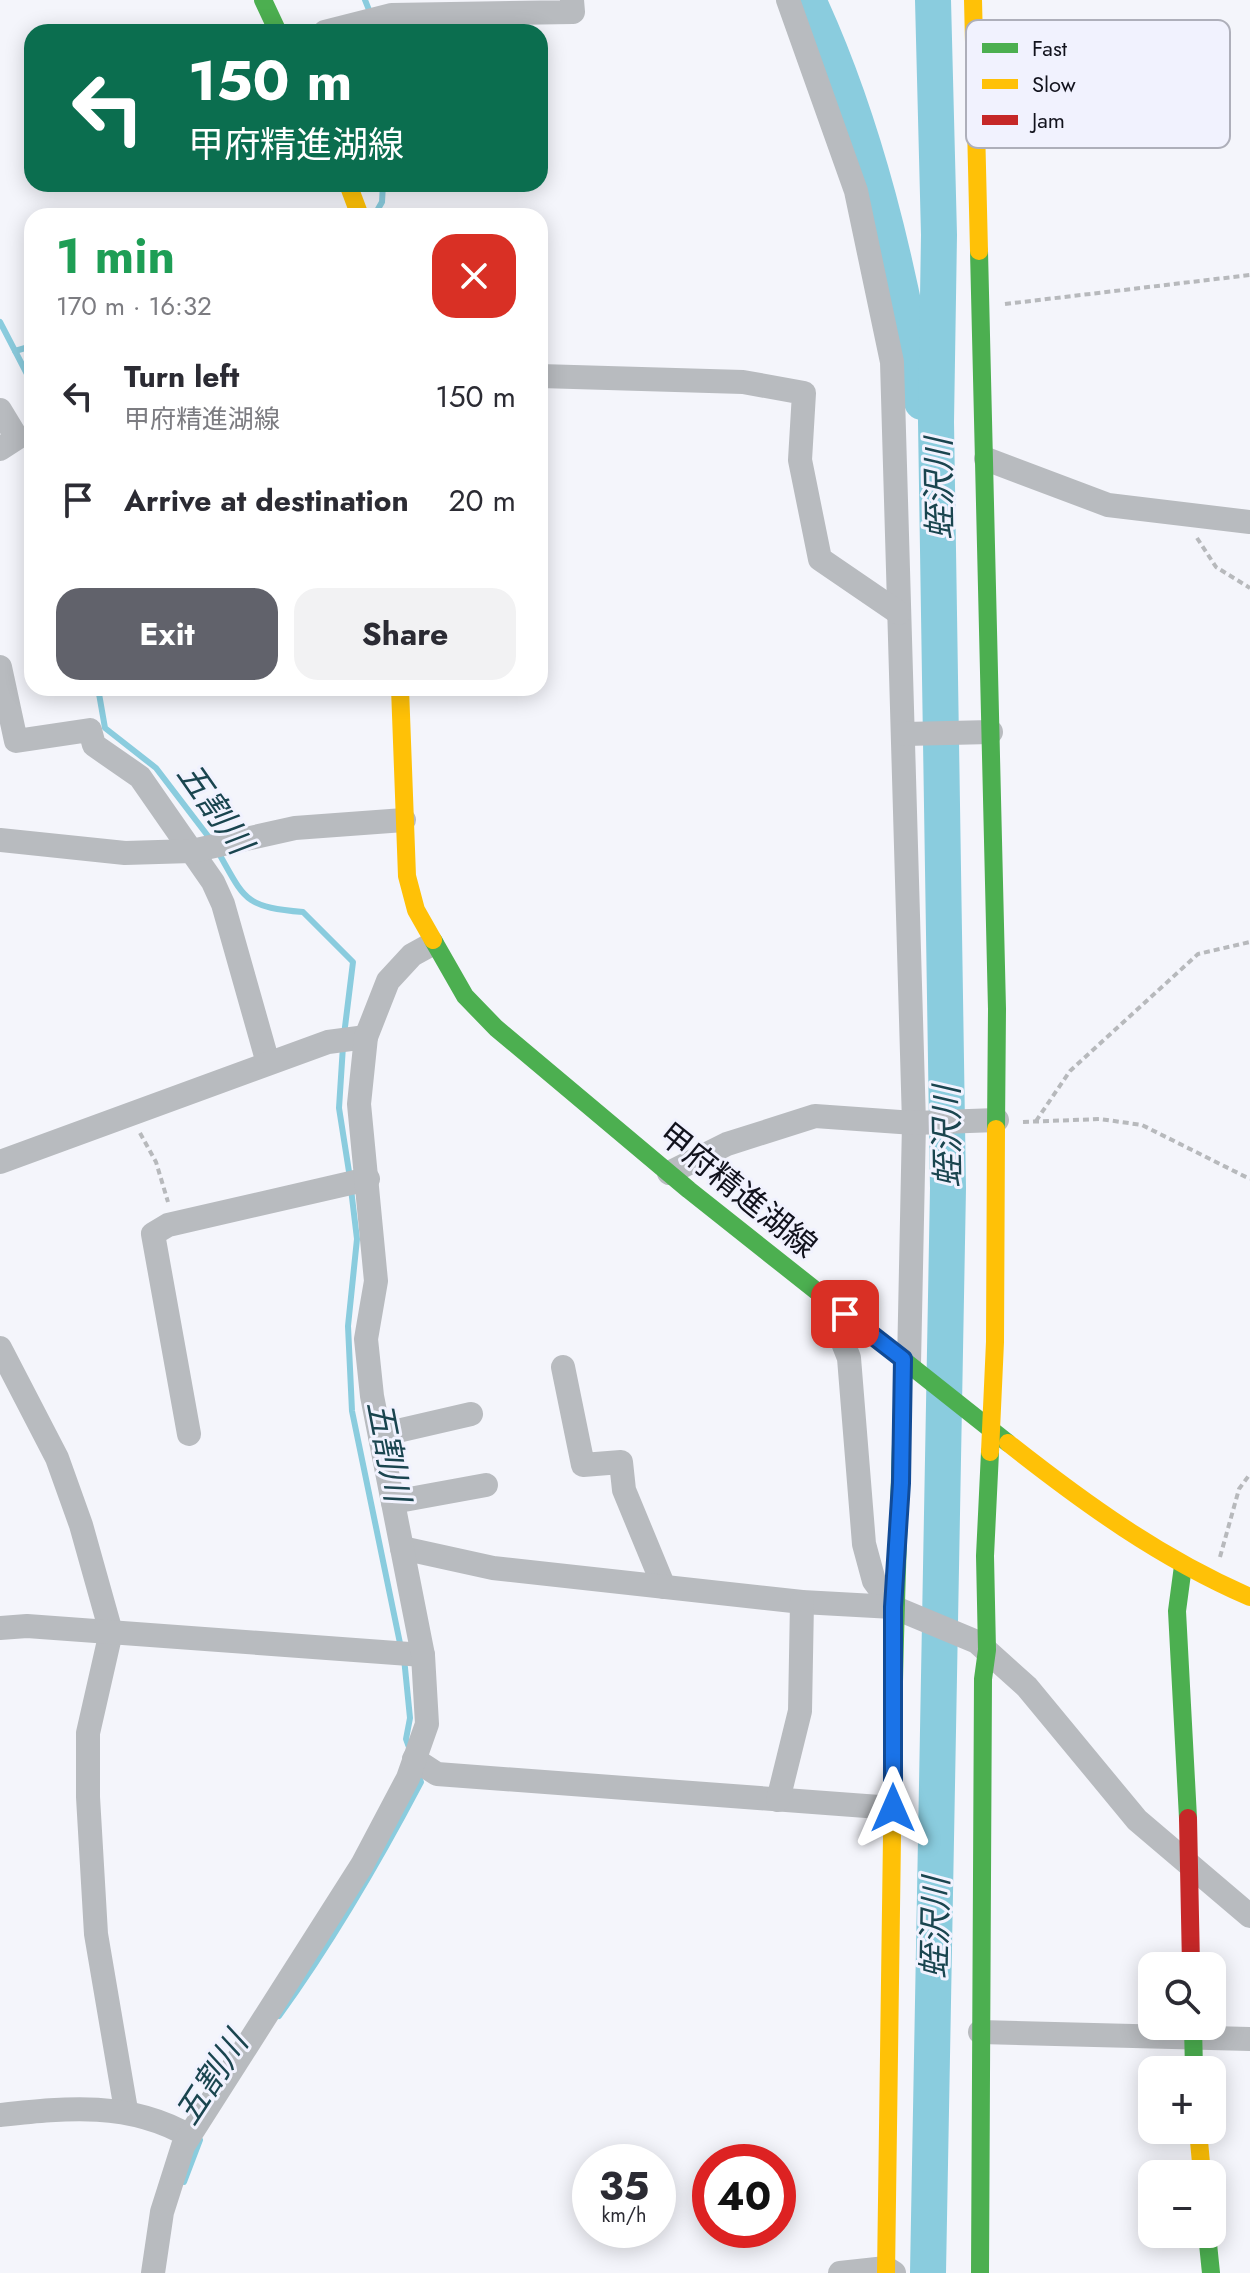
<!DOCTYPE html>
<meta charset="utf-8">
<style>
body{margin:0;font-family:Jost,"Noto Sans JP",sans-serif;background:#f2f2f3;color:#2b2b33;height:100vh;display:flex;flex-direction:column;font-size:30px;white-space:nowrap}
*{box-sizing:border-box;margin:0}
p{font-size:26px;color:#7c7c81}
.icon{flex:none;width:44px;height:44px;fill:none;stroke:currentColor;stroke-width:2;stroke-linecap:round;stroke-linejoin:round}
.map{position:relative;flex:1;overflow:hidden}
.details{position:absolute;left:24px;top:208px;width:524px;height:488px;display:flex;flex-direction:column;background:#fff;border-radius:24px;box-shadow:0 4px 20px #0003}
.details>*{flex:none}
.hud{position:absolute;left:24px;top:24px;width:524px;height:168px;border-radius:24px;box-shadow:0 4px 20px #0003;background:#0b6e4f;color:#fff;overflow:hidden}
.controls{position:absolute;left:1138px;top:1952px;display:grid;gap:16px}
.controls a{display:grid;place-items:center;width:88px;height:88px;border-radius:16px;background:#fff;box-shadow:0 4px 20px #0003;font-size:40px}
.speed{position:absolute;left:572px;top:2144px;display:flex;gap:16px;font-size:40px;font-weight:700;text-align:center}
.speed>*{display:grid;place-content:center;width:104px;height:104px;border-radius:50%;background:#fff;box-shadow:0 4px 20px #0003;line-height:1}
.speed small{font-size:20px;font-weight:400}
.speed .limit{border:12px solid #d22;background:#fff;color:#111}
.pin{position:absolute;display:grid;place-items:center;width:68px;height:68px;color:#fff;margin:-34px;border-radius:16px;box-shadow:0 4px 12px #0006}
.me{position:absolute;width:88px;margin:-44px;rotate:0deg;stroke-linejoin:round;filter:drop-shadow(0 0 6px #0008)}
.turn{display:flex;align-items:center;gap:28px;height:168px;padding:0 32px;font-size:36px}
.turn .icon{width:104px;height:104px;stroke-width:2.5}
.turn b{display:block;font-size:56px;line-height:68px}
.round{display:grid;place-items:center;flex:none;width:84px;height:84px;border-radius:24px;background:#f2f2f3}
.headline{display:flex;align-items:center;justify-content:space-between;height:136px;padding:0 32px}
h1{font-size:48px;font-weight:700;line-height:60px;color:#1e9e55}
.action{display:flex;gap:16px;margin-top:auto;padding:16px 32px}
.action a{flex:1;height:92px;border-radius:24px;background:#61626b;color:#fff;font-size:32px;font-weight:700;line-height:92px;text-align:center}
.action a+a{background:#f2f2f3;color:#2b2b33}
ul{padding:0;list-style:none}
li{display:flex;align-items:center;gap:24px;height:104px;padding:0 32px}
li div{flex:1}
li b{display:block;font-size:30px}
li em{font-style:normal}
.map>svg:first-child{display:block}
</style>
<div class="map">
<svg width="1250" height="2273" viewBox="0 0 1250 2273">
<rect width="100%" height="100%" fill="#f4f5fb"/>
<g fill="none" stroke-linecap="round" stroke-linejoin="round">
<g stroke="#8accde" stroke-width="6">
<path d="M365,0l6,15"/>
<path d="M374,216l8,-14 1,-18"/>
<path d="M0,322l27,52 5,18"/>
<path d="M15,351l17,-5"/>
<path d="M98,688l7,40 51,40 55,72"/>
<path d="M217,850c28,49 26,57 86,62l50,50 -9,73"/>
<path d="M343,1046l-4,62 11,70"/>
<path d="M351,1189l6,50 -9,87 4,85 49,237"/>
<path d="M404,1658l6,60 -4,21 4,11"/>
<path d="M279,2016c54,-75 99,-152 142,-234l-4,-10"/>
<path d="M184,2182l16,-42"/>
</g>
<g stroke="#8accde" stroke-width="36">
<path d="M808,0c58,125 91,267 114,402"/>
<path d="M928,2273l20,-1085 -12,-766 3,-187 -6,-235"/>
</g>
<g stroke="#b7b9bc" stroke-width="4" stroke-dasharray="6 4" stroke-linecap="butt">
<path d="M1005,304l245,-29"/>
<path d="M1197,538l19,29 34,21"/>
<path d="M1036,1121l34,-50 128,-117 52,-12"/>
<path d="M1023,1122l77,-3 42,6 108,54"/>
<path d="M140,1133l16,29 12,40"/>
<path d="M1220,1557l19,-68 11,-15"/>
</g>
<g stroke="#b8bbbf" stroke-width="24">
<path d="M788,0l68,191 36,171 22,761 -5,241"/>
<path d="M325,32l67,-17 181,-3 -1,-12"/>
<path d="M540,376l203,6 61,11 -4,67 20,99 79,54"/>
<path d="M0,410l17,28 -17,11"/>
<path d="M986,459l122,46 142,17"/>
<path d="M0,667l16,74 74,-11 4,15 46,32 73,105 10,22 45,159"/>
<path d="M905,734l86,-2"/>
<path d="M0,840l125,13 67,-2 103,-23 109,-8"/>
<path d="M0,1162l328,-120 38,-5"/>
<path d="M669,1173l58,-29 88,-28 99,7 83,-3"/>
<path d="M827,1302l22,56 15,186 10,37 19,26"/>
<path d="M0,1348l57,110 24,67 30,107 -23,101v64l8,137 30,176"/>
<path d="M563,1367l20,98 38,-3 3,28 40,97"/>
<path d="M189,1434l-36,-200 15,-9 200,-46"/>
<path d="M380,1435l91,-21"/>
<path d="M393,1502l93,-17"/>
<path d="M402,1548l91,20 309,34 91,5 84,35 50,45 110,133 113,96"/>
<path d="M0,1628l27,-2 396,29"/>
<path d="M414,1759l23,15 456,34"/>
<path d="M778,1800l22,-89 2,-109"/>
<path d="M980,2032l270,7"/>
<path d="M0,2115c66,-7 129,-14 189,21"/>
<path d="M153,2273l9,-61 21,-66 179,-281 46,-87 19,-54 -4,-69 -51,-259 -6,-57 10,-58 -17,-177 7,-67 22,-56 24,-26 20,-11"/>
<path d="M840,2273l46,-5 8,5"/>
</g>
<g stroke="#4caf50" stroke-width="18">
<path d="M263,0l15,32"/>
<path d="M979,251l18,758 -1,120"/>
<path d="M433,940l32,56 31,32 193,162 319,253"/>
<path d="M1183,1566l-6,45 11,207"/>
<path d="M893,1764c0,-135 8,-270 10,-405"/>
<path d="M1207,2234l4,39"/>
<path d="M980,2273l3,-594 4,-29 -2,-94 5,-104"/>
</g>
<g stroke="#ffc107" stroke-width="18">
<path d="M973,0l6,251"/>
<path d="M348,184l12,32"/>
<path d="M400,688l7,188 9,34 17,30"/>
<path d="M1008,1443c76,60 152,115 242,154"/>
<path d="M990,1452l5,-110 1,-213"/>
<path d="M1198,2130l4,44"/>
<path d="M886,2273l7,-509"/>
</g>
<path stroke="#4caf50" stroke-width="18" d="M1193,2026l1,44"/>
<path stroke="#c62828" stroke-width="18" d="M1188,1818l3,148"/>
</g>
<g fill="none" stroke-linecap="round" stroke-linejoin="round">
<defs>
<path id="route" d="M845,1314l58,45 -2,124 -8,124v201"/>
</defs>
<use href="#route" stroke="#114b97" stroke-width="20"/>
<use href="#route" stroke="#1a73e8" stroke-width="14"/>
</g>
<g text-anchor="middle" stroke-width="6" stroke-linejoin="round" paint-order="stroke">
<g font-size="32" fill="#12131d" stroke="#f1f2fe">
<text transform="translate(738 1190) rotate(39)" y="11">甲府精進湖線</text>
</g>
<g font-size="34" font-style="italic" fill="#1a454f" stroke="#f1f2fe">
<text transform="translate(939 489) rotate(-91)" y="12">蛭沢川</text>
<text transform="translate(215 808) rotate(55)" y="12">五割川</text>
<text transform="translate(947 1137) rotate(-91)" y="12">蛭沢川</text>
<text transform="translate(389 1451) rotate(79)" y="12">五割川</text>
<text transform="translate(935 1928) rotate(-89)" y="12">蛭沢川</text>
<text transform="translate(211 2078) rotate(-57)" y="12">五割川</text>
</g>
</g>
<rect x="966" y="20" width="264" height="128" rx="12" fill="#f1f2fe" stroke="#aeafba" stroke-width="2"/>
<rect x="982" y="43" width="36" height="10" fill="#4caf50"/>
<rect x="982" y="79" width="36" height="10" fill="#ffc107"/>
<rect x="982" y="115" width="36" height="10" fill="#c62828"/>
<g font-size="22" fill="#12131d">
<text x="1032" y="56">Fast</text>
<text x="1032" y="92">Slow</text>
<text x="1032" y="128">Jam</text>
</g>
</svg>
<div class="controls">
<a><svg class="icon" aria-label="search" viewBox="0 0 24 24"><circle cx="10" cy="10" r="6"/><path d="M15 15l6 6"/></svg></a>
<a>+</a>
<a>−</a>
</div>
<div class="speed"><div>35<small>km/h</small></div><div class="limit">40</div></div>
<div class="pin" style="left:845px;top:1314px;background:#d93025"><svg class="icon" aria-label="arrive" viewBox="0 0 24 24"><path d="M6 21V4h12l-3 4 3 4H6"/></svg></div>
<svg class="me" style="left:893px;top:1808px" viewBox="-20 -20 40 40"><path d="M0-17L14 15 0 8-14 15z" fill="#1a73e8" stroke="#fff" stroke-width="4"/></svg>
<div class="hud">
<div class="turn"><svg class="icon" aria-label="left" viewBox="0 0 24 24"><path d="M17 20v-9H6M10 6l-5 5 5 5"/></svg><div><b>150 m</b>甲府精進湖線</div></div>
</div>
<section class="details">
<div class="headline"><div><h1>1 min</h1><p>170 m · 16:32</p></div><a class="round" style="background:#d93025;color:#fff"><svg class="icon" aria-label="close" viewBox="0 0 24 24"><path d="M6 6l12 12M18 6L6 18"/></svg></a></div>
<ul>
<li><svg class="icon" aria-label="left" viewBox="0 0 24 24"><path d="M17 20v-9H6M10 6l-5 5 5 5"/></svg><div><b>Turn left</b><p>甲府精進湖線</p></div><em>150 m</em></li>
<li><svg class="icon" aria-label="arrive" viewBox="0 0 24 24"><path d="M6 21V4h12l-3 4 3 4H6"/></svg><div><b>Arrive at destination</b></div><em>20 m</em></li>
</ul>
<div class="action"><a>Exit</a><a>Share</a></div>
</section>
</div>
